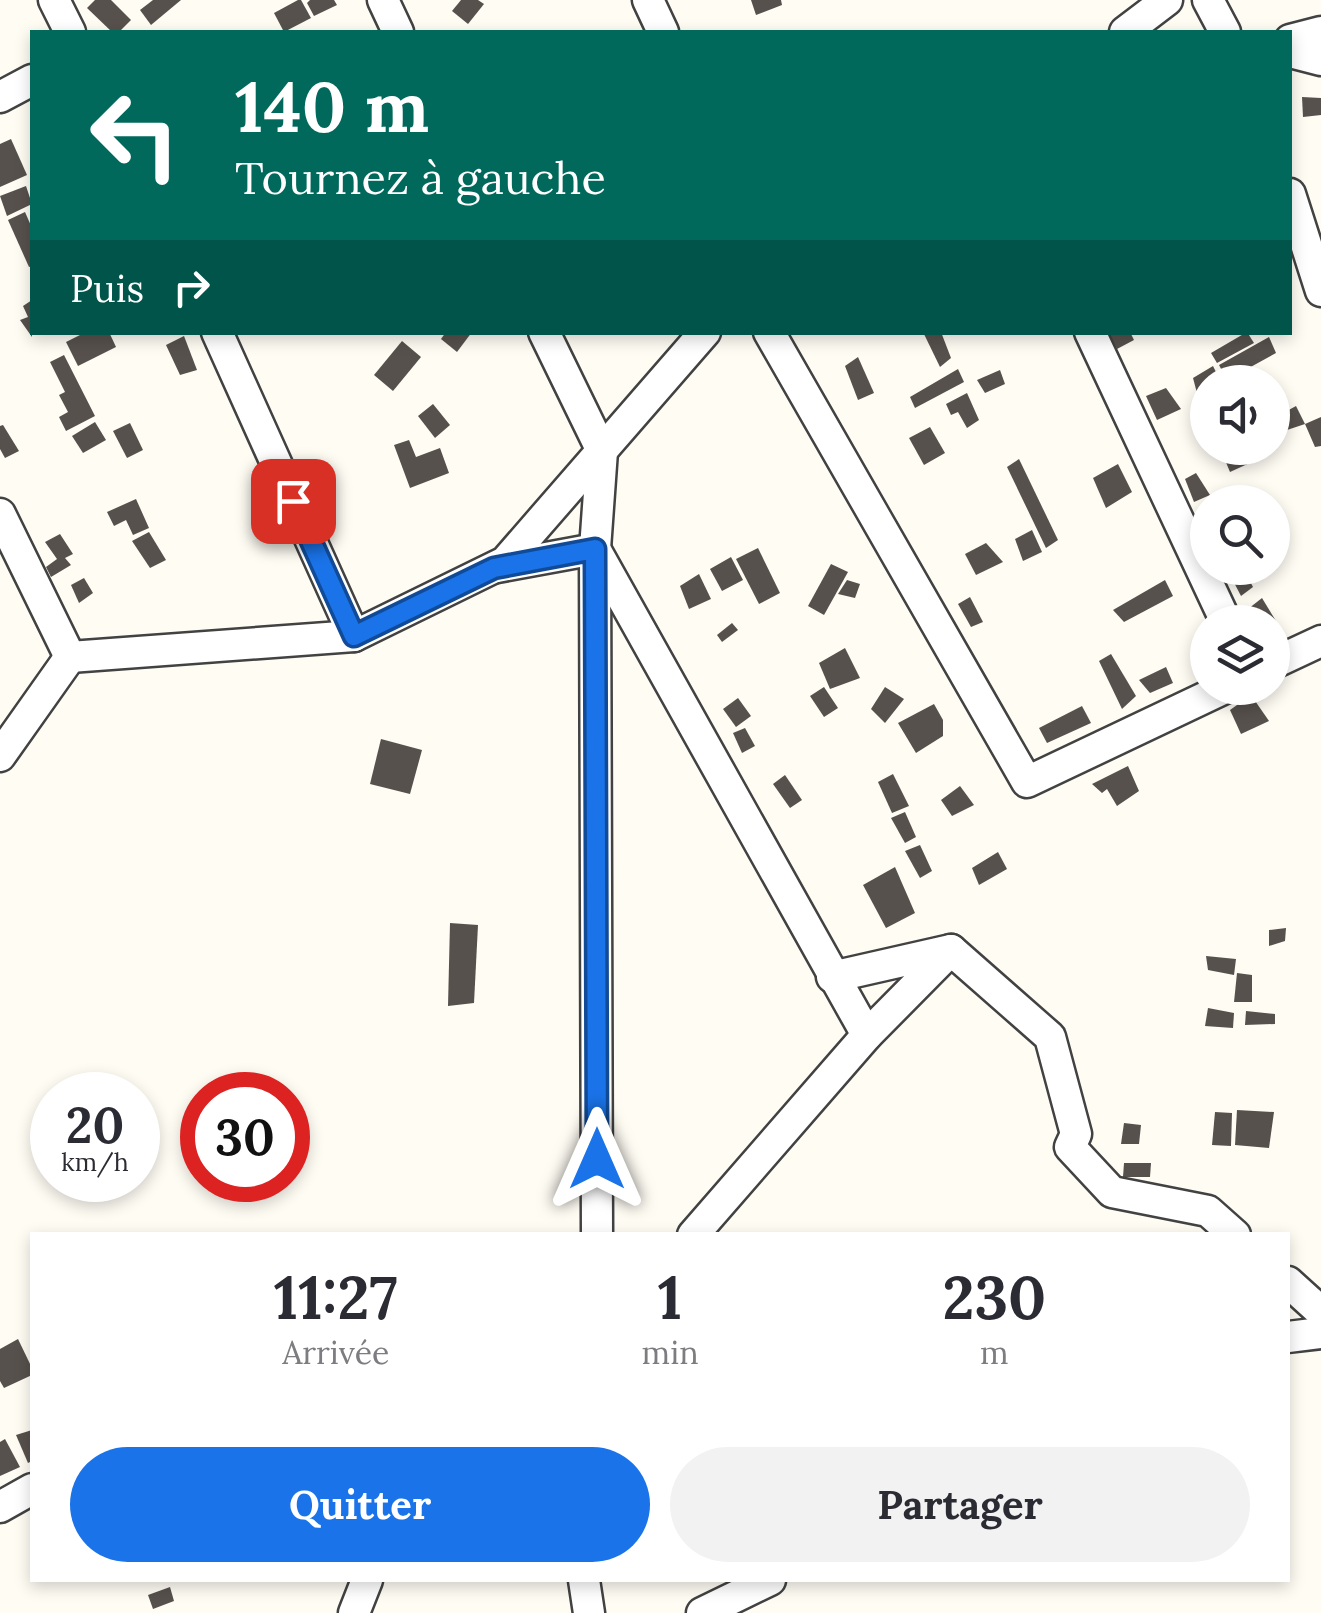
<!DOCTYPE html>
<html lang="fr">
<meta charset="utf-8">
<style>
body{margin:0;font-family:Lora,serif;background:#f2f2f3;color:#2b2b33;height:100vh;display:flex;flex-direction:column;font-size:38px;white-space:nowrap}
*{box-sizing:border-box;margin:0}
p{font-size:32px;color:#7c7c81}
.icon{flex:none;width:55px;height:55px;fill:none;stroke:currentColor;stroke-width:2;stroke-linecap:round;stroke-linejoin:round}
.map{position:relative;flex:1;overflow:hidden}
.panel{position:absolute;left:30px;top:1232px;width:1260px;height:350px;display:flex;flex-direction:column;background:#fff;border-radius:0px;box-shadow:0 5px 15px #0003}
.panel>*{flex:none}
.hud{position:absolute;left:30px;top:30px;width:1262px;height:305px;border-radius:0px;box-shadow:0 5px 15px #0003;background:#00695c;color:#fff;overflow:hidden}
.controls{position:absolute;left:1190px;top:365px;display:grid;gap:20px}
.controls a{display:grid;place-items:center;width:100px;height:100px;border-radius:50%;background:#fff;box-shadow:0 5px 15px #0003;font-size:50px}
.speed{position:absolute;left:30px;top:1072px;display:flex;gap:20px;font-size:50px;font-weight:700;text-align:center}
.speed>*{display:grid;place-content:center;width:130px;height:130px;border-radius:50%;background:#fff;box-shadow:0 5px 15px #0003;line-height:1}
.speed small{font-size:25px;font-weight:400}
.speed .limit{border:15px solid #d22;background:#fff;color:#111}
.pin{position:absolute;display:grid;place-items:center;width:85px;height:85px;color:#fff;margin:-42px;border-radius:20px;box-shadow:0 5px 15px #0006}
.me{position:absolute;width:110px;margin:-55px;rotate:0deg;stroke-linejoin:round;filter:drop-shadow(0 0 8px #0008)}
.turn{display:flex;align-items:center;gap:35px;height:210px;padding:0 40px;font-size:45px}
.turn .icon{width:130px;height:130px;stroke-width:2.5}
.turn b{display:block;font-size:70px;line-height:85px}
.then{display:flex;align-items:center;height:95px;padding:0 40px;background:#0003;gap:20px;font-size:38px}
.eta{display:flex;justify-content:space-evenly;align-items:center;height:170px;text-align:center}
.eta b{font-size:60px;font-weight:800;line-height:70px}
.button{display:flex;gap:20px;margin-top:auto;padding:20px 40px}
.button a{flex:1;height:115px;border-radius:60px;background:#1a73e8;color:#fff;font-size:40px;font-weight:800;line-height:115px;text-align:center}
.button a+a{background:#f2f2f3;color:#2b2b33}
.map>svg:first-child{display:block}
</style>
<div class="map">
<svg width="1321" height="1613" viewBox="0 0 1321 1613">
<rect width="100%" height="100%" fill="#fefcf3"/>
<g fill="#57514d">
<path d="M95,0h16l20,20 -12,12h-7l-25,-24z"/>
<path d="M153,0h28l-30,25 -11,-15z"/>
<path d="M298,0h3l10,18 -27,14 -10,-19z"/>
<path d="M310,0h24l3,5 -23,11 -7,-13z"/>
<path d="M461,0h17l6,4 -16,20 -16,-13z"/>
<path d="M751,0h30l1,5 -26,10z"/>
<path d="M1302,97l19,1v17l-18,2z"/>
<path d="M11,139l16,36 -27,12v-43z"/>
<path d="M26,186l6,18 -25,12 -7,-20z"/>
<path d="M25,212l7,16v38l-3,1 -21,-47z"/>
<path d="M32,300v37l-12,-17 8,-3 -5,-11z"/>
<path d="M86,332h23l7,15 -38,19 -12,-24z"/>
<path d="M446,332h26l-15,20 -16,-13z"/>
<path d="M923,332h18l10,26 -11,9z"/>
<path d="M1108,332h22l4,8 -17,9z"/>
<path d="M1247,332l7,11 -37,20 -6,-10z"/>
<path d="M184,336l13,34 -17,5 -14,-30z"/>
<path d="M1269,337l7,16 -29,16 7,13h-26l-9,-17z"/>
<path d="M402,341l19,16 -28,34 -19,-16z"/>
<path d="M64,355l31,61 -29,15 -7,-14 9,-5 -9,-17 6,-3 -15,-30z"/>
<path d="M858,357l16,36 -16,7 -13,-34z"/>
<path d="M1213,366l8,16h-13v6l-11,5 -4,-15z"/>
<path d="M958,369l6,13 -49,26 -5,-11z"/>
<path d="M1000,370l5,14 -20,9 -8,-13z"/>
<path d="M1166,388l15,21 -24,11 -11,-24z"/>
<path d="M967,393l12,27 -12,8 -9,-16 -7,3 -5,-11z"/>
<path d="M433,404l17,21 -15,13 -17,-22z"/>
<path d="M1296,406l9,18 16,-7v29l-6,1 -10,-23 -21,7 -10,-13z"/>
<path d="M95,422l11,18 -23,13 -11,-17z"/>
<path d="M130,423l13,27 -16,8 -14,-27z"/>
<path d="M3,425l16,26 -14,7 -5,-9v-23z"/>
<path d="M930,427l15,26 -21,12 -15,-27z"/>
<path d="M409,440l7,17 24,-9 9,25 -39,15 -16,-43z"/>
<path d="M1220,448h31l-6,3 7,11 -22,10z"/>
<path d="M1019,459l39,81 -12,8 -39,-81z"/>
<path d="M1118,464l14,28 -26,16 -13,-30z"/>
<path d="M1196,473l14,22 -16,7 -9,-23z"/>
<path d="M136,499l13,29 -16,7 -7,-15 -12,6 -7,-14z"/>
<path d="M1032,530l10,22 -19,9 -8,-22z"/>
<path d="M149,532l17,28 -16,8 -18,-27z"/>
<path d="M60,534l13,20 -8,4 6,7 -20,12 -5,-10 11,-8 -12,-17z"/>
<path d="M986,543l17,19 -27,13 -11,-21z"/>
<path d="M758,548l22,45 -21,11 -23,-45z"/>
<path d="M731,557l12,23 -21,11 -12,-22z"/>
<path d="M831,564l17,8 -24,43 -16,-9z"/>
<path d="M1230,568h13l10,19 -12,9 -14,-27z"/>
<path d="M699,574l12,25 -22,10 -9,-23z"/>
<path d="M84,578l9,15 -14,10 -8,-18z"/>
<path d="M847,580l13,4 -5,14 -17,-4z"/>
<path d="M1165,580l8,16 -49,26 -11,-12z"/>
<path d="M970,597l13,25 -12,5 -13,-23z"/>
<path d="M1262,598l14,23 -22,1 -6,-13z"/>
<path d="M732,623l6,7 -16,12 -5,-7z"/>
<path d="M845,648l15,30 -30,11 -11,-26z"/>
<path d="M1111,654l25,42 -14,13 -23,-48z"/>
<path d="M1166,667l7,16 -23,10 -11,-13z"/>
<path d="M824,687l14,21 -14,9 -14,-21z"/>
<path d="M885,687l19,12 -19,24 -14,-14z"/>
<path d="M1251,695l18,26 -28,13 -11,-24z"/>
<path d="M738,698l13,18 -15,11 -13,-18z"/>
<path d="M934,704l9,16v16l-27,17 -18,-30z"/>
<path d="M1082,706l9,17 -44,20 -8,-15z"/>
<path d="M745,728l10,18 -13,7 -9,-20z"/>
<path d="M381,739l41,11 -12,44 -40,-10z"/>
<path d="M1128,766l11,25 -22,15 -10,-17 -5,4 -10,-9z"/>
<path d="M893,774l16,32 -17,7 -14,-31z"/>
<path d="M785,775l17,25 -12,8 -17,-24z"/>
<path d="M960,786l14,19 -22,11 -11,-16z"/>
<path d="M905,812l11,25 -11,6 -14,-25z"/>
<path d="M920,845l12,26 -12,7 -15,-27z"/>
<path d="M998,852l9,17 -28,16 -7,-17z"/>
<path d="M895,867l20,46 -29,15 -23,-43z"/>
<path d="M450,923l28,2 -4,78 -26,3z"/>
<path d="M1286,928l-1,13 -16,5v-16z"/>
<path d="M1206,956l30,3 -2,16 -26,-5z"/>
<path d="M1237,973l15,2v27h-18z"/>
<path d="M1208,1008l26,5 -1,15 -28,-2z"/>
<path d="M1246,1011l29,3v10l-30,1z"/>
<path d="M1237,1110l37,2 -5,36 -34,-3z"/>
<path d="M1215,1112l17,1 -1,33 -19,-1z"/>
<path d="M1124,1123l17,2 -2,19h-18z"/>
<path d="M1124,1163h27l-1,14h-27z"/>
<path d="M18,1339l14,29v7l-28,13 -4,-7v-32z"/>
<path d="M32,1430v31l-4,2 -12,-28z"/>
<path d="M5,1439l15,28 -20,9v-34z"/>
<path d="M170,1587l4,14 -21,8 -5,-14z"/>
</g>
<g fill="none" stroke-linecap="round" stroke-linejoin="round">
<defs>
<g id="minor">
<path d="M54,0l16,32"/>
<path d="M383,0l15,32"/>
<path d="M648,0l15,32"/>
<path d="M1208,0l17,32"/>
<path d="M1125,32l42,-32"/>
<path d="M1290,40l31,-8"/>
<path d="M1290,52l31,8"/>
<path d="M0,97l32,-17"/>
<path d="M1290,194l31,97"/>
<path d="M217,332l137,304"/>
<path d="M544,332l58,119 -7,98 2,686"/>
<path d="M769,332l258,450 198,-94"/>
<path d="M1090,332l136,290"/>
<path d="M0,514l70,143"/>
<path d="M497,567l98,-18 272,486"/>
<path d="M70,657l284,-21 151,-74 200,-230"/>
<path d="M1272,664l49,-23"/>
<path d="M0,756l70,-99"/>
<path d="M832,977l119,-27 99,87 26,97 -6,13 42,45 96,19 27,24"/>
<path d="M693,1235l174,-200 84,-85"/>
<path d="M1288,1282l33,30"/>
<path d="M1288,1337l33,-4"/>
<path d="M0,1507l32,-18"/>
<path d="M584,1580l5,33"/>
<path d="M354,1613l13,-33"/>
<path d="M702,1613l68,-33"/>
</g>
</defs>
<use href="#minor" stroke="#424242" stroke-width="35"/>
<use href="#minor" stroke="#fff" stroke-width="30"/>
</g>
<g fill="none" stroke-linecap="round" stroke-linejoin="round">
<defs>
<path id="route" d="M293,501l61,135 140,-68 101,-19 2,610"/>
</defs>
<use href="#route" stroke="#114b97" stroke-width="25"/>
<use href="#route" stroke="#1a73e8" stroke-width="18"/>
</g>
</svg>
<div class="controls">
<a><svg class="icon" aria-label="sound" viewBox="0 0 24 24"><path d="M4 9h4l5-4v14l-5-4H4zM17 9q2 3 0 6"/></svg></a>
<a><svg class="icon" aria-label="search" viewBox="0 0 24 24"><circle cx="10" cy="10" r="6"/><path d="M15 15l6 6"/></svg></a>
<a><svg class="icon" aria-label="layers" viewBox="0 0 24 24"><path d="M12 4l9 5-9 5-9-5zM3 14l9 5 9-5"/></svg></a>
</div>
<div class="speed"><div>20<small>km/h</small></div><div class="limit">30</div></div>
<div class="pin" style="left:293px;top:501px;background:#d93025"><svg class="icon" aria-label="arrive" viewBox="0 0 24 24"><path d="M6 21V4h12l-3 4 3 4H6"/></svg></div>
<svg class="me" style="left:597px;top:1159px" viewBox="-20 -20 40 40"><path d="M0-17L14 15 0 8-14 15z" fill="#1a73e8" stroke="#fff" stroke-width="4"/></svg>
<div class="hud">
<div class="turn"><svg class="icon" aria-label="left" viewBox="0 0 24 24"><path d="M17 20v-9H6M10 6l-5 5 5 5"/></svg><div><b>140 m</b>Tournez à gauche</div></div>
<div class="then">Puis<svg class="icon" aria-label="right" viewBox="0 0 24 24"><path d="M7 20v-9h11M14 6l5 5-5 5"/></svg></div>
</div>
<section class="panel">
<div class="eta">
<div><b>11:27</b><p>Arrivée</p></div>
<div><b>1</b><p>min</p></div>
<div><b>230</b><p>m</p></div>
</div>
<div class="button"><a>Quitter</a><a>Partager</a></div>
</section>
</div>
